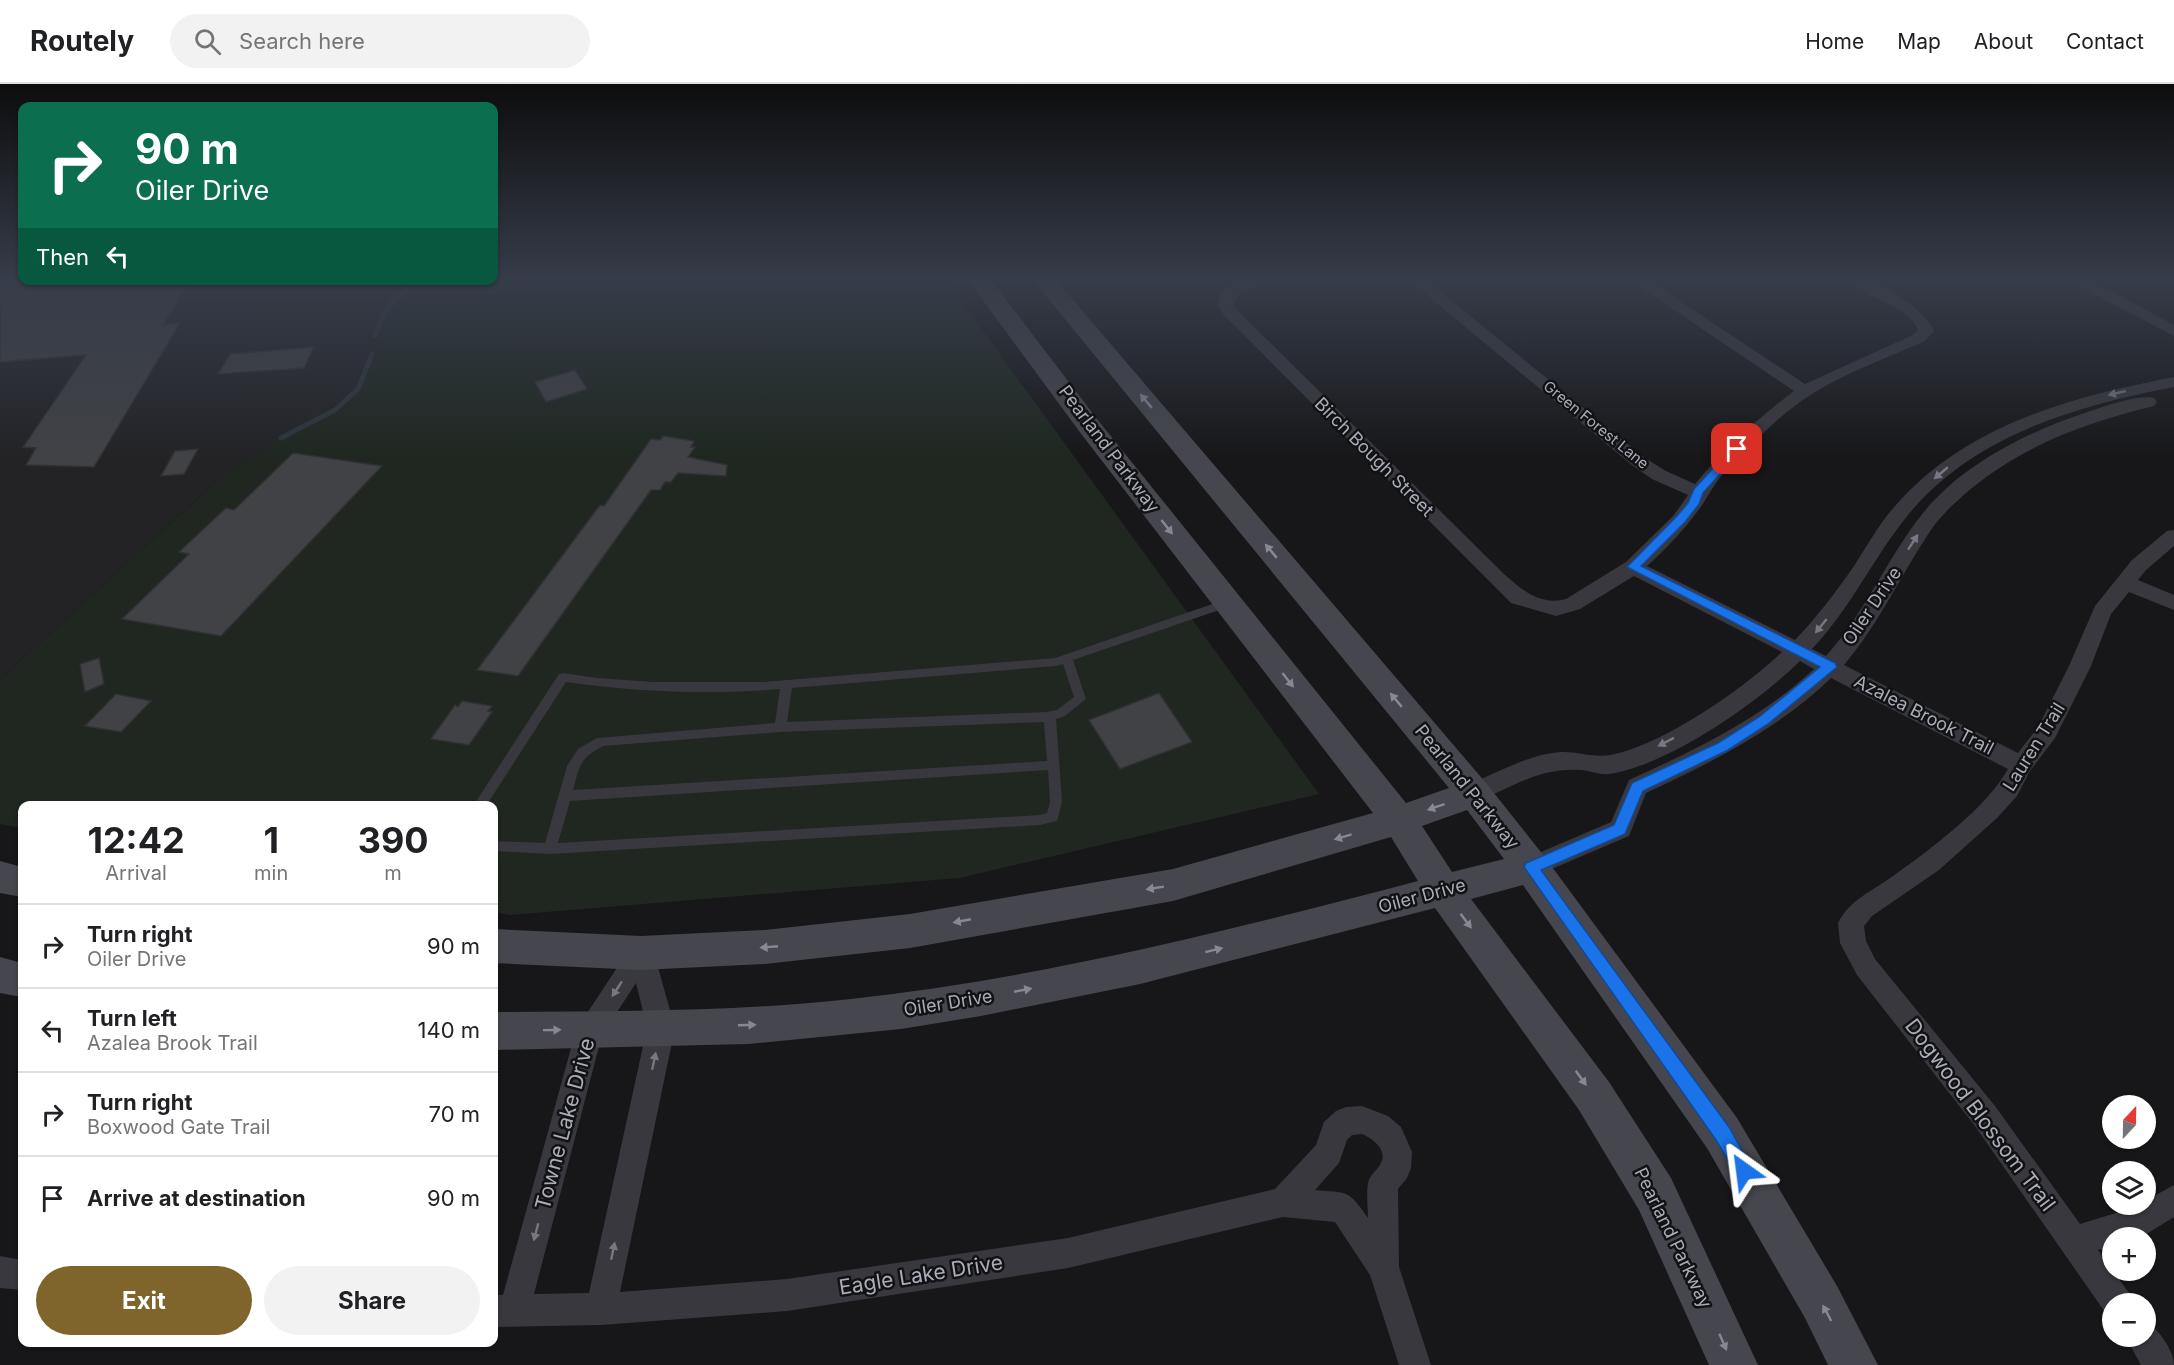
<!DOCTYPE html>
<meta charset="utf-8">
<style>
body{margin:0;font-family:Inter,sans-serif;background:#f2f2f2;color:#202124;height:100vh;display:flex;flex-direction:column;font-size:22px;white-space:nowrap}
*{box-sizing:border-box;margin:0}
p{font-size:20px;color:#757577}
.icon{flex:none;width:33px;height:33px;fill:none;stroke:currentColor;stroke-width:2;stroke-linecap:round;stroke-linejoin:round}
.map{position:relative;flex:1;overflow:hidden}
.sheet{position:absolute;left:18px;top:717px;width:480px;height:546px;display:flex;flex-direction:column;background:#fff;border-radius:12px;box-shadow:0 2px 4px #0004}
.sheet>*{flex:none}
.banner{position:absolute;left:18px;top:18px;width:480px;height:183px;border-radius:12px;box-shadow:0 2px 4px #0004;background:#0b6e4f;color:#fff;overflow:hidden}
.needle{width:39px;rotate:22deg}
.tools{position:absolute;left:2102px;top:1011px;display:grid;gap:12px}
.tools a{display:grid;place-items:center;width:54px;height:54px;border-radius:50%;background:#fff;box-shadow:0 2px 4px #0004;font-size:30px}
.pin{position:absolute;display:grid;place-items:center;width:51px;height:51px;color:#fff;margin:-26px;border-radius:12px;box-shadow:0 3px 9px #0006}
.me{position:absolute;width:66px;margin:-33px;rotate:329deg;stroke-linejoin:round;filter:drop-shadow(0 0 4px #0008)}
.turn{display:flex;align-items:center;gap:21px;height:126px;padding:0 18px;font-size:27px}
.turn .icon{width:78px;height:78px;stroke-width:2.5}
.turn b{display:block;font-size:42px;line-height:51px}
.then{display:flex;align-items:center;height:57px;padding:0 18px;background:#0003;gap:12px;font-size:22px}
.eta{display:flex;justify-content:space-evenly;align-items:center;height:102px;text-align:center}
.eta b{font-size:36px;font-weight:700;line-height:42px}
.button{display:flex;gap:12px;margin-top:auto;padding:12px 18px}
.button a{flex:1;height:69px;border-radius:36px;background:#7f652b;color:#fff;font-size:24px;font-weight:700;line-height:69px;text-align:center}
.button a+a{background:#f2f2f2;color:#202124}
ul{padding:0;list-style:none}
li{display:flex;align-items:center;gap:18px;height:84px;padding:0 18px;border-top:2px solid #e0e0e0}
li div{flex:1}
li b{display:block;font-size:22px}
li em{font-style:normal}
header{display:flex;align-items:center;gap:36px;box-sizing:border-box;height:84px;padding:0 30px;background:#fff;border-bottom:2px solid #e0e0e0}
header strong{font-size:28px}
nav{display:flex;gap:33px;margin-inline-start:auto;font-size:21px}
.search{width:420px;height:54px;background:#f2f2f2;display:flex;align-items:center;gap:15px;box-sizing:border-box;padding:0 21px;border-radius:33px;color:#757577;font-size:22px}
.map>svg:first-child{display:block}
</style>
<header>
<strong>Routely</strong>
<div class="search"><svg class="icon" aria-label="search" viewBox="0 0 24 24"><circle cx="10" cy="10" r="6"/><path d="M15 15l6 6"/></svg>Search here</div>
<nav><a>Home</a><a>Map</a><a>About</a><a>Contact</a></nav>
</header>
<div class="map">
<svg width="2174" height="1281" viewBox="0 0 2174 1281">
<rect width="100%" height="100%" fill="#171719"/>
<path fill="#232326" d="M0,196h22l394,1 -25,21 -11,16 -13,53 -9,18 -23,21 -117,70 -218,199z"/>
<path fill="#1f2720" d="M416,196h530l373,514 -360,84 -449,37 -16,-3v-106h-472v22l-22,-4v-145l218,-199 63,-42 54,-28 23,-21 9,-18 13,-53 11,-16z"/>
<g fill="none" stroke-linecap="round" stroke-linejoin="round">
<g stroke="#2c353d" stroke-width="5">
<path d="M375,252c8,-25 21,-40 41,-56"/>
<path d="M281,354l54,-28 23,-21 14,-35"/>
</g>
</g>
<g fill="#414246" stroke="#313135" stroke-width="1.5">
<path d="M0,196h191l-28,45 17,-2 -86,144 -68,-2 10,-17 -13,-1 63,-92 -86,7z"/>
<path d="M314,263l-10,21 -86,6 12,-20z"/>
<path d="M575,286l12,19 -41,13 -11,-20z"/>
<path d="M663,352l31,5 -3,6h4l-7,10 39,8 -1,11 -48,-3 -7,9h-6l-5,8h-9l-133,186 -41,-6 123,-165 4,1 47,-67 9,1z"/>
<path d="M198,365l-14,25 -23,2 14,-25z"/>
<path d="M293,369l89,13 -161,170 -99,-17 67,-65 -10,-2 47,-44 8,2z"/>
<path d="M99,574l5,26 -19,8 -5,-28z"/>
<path d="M1159,609l33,49 -72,27 -31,-49z"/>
<path d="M116,610l35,7 -30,31 -36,-6z"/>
<path d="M462,617l30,5 -4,5 4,1 -23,33 -38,-6 24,-34 3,2z"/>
</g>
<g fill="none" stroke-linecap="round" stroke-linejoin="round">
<path fill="#38383e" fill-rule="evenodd" d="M1227,515l4,1 1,3 -1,3 -158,54 13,39 -21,17 -9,3 6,83 -5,19 -17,4 -490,29 -56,-3v-10l51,2 22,-77 11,-17 19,-11 178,-15 5,-34c-69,6 -146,3 -214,-7l-80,124h-13l86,-132 4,-1 34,5 57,4h109l292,-24zM1063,580l11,33 -17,13 -10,2 -260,10 5,-34 264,-22zM1044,638l3,39 -474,29c7,-25 6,-31 30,-44l177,-14zM1048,686l2,32 -3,11 -7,2 -482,28 12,-42z"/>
<g fill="#38383e" fill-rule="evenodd">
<path d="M1242,196h27l-3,3 -27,10 -6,12 3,4 268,265c18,16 36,32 62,25l60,-37 48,-47 14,-20 -36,-16 -19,-13 -224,-186h17l219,178 21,13 29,13c29,-35 62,-65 99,-93l-164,-111h18l157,104 108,-49 5,-5c-12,-28 -52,-29 -69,-50 6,0 14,-1 19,0 19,5 59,33 66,51l-9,10c-38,17 -78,31 -113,53 -32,20 -60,49 -86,77 -11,11 -17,24 -26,37 -15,21 -34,41 -53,58l148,74c22,-23 41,-48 59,-74 13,-20 25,-42 41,-60 71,-82 177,-109 279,-129v10c-98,19 -200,48 -266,128 -35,43 -57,93 -96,134l14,7c39,-43 61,-98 97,-143 38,-47 100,-79 156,-98 18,-6 58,-21 75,-17l3,4 -3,4c-66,16 -128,38 -182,82 -14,12 -28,24 -39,39 -31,45 -53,96 -89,138l174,88 20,-26 31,-61 26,-60 37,-46 35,-29 7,-1v16l-28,24 -8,10 36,15v15l-45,-18 -18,22 -20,52 -36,72 -25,33 -13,25 -20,22 -58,52 -67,46 -8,10 2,15 9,18 120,147 85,118 65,-20v-3l29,-16v32l-34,21h-28v8l-14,4 31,43 5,11h-22v13l-5,-2 -132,-189 -118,-151 -17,-32 -2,-20c12,-24 35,-32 55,-47 38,-27 93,-68 115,-107l-177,-91c-53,51 -118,84 -185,115l-17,43 -89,38 -9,3 -9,-3 -3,-7 3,-7 89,-38 18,-42c66,-30 131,-61 185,-111l-14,-8c-43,42 -131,104 -191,113 -9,1 -18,-3 -27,-4 -12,-1 -25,0 -36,3 -25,6 -48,21 -72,29l-8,-2 -4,-7 4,-7c30,-13 61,-31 94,-34 17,-1 35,6 50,3 53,-10 133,-66 172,-103l-148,-76 -54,33 -24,7 -45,-13 -287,-288 -7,-10c3,-14 12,-21 25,-25z"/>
<path d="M2070,196h20l84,45v11l-101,-53z"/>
<path d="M641,857l9,4 4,8 21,75 -55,264 167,-13 281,-41 207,-49 41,-44 8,-23 12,-11 10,-4 16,-1 26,10 13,11 11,25 -1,16 -4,10 -9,11 1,78 32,98h-32l-29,-90 -35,-53 -52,-5 -215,51 -281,43 -186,14 -107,2v-32h9l73,-265 56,-85zM636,899l11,45 -58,265 -55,1 68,-259zM1362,1050c10,4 26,16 19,29 -3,7 -11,11 -13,20 -2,11 0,24 0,35 -20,-29 -20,-25 -53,-28l24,-27 8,-23 5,-5z"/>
<path d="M0,1172l22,4v30l-22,-2z"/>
<path d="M2145,1238c13,5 29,29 29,43h-33l-16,-29h20z"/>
</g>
<g fill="#46474e" fill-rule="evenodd">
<path d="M968,196h23l106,139 309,384 43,-15 -416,-508h23l430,503 58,73 193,262 100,168 41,79h-50l-23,-47 -98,-170 -184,-263 -52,14 138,183 62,96 87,187h-49l-70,-155 -60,-100 -144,-202 -295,76 -159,32 -80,13 -153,15 -254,6v-38c119,-1 239,0 357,-13 192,-21 380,-69 567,-118l-27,-44 -218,64 -263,47 -145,16 -124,6 -147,-7v-34l147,7 124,-6 145,-16 263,-45 200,-56 -294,-382zM1467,726l37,49 -52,13 -30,-46z"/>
<path d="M0,777l22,6v30l-22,-4z"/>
<path d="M0,873l22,6v34l-22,-4z"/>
</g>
</g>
<defs><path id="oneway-solid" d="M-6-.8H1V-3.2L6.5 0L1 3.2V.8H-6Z" transform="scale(1.5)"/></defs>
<g fill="#767882">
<use href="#oneway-solid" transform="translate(2117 309) rotate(167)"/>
<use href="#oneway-solid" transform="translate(1941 389) rotate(140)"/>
<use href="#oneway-solid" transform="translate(1913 458) rotate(-57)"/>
<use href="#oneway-solid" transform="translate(1821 542) rotate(129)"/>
<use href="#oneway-solid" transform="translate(1666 658) rotate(153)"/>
<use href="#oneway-solid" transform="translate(617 905) rotate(123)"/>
<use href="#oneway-solid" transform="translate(654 977) rotate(-78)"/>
<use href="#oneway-solid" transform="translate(536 1148) rotate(105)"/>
<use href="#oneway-solid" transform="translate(613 1167) rotate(-78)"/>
</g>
<g fill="#868994">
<use href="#oneway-solid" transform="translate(1146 317) rotate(-130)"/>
<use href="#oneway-solid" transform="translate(1167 443) rotate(52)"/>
<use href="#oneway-solid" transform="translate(1271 467) rotate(-130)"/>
<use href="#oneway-solid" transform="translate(1288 596) rotate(52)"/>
<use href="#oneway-solid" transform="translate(1396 616) rotate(-130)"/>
<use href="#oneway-solid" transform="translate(1436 723) rotate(161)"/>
<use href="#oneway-solid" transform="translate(1343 753) rotate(163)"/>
<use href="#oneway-solid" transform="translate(1155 804) rotate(171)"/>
<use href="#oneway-solid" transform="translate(962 837) rotate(169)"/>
<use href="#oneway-solid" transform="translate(1466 837) rotate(53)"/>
<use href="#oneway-solid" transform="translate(769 863) rotate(175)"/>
<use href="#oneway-solid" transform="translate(1214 866) rotate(-14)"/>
<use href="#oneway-solid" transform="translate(1023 906) rotate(-11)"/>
<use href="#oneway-solid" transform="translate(747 941) rotate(-2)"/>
<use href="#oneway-solid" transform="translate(552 946) rotate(-1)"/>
<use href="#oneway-solid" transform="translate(1581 994) rotate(54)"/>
<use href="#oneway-solid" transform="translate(1827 1229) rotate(-118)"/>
<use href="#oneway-solid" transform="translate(1723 1258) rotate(66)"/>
</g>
<linearGradient id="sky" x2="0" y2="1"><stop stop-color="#0d0d0e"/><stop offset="0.52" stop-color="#363c49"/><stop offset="1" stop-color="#363c49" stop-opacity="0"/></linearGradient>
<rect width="2174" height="375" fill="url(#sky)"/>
<path fill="#1a73e8" stroke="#114b97" stroke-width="1.5" d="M1737,362l4,1v4l-38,42 -4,11 -14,18 -44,44 194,97 2,4 -69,57 -40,26 -85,41 -18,43 -84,36 188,257 24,44 -2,6 -7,3 -6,-3 -22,-37 -192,-273 2,-4 88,-38 18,-42 86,-40 41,-26 61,-50 -193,-100 50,-51 11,-13 6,-14 39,-42z"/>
<g text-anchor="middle" stroke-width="5" stroke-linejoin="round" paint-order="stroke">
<g font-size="15" fill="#a9adb9" stroke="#121214">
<text transform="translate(1596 341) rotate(39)" y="5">Green Forest Lane</text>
</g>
<g font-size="18" fill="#a9adb9" stroke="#121214">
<text transform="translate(1109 365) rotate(53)" y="6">Pearland Parkway</text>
<text transform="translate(1374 373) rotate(45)" y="6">Birch Bough Street</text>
<text transform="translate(1872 522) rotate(-56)" y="6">Oiler Drive</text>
<text transform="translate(1924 631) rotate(27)" y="6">Azalea Brook Trail</text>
<text transform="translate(2034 663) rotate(-58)" y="6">Lauren Trail</text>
<text transform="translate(1467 703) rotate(51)" y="6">Pearland Parkway</text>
<text transform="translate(1422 812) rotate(-15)" y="6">Oiler Drive</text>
<text transform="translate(948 919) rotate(-9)" y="6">Oiler Drive</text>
<text transform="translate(1673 1154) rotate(64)" y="6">Pearland Parkway</text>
</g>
<g font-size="21" fill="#a9adb9" stroke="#121214">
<text transform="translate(1980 1031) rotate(53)" y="7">Dogwood Blossom Trail</text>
<text transform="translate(565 1040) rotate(-75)" y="7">Towne Lake Drive</text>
<text transform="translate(921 1191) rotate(-9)" y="7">Eagle Lake Drive</text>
</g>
</g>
</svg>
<div class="tools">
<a><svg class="needle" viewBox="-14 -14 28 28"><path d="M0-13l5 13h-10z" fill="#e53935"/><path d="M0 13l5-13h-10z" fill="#757577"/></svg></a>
<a><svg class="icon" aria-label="layers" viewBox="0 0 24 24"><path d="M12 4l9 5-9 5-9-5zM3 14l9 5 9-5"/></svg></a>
<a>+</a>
<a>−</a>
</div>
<div class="pin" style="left:1737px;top:365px;background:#d93025"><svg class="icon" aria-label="arrive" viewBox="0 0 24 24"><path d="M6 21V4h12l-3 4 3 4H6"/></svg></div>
<svg class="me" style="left:1744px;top:1087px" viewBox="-20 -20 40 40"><path d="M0-17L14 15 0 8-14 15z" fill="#1a73e8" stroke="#fff" stroke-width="4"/></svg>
<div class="banner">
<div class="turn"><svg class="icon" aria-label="right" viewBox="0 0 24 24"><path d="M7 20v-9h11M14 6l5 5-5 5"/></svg><div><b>90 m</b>Oiler Drive</div></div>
<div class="then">Then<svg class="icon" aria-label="left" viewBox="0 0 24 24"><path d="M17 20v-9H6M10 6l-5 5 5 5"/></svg></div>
</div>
<section class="sheet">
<div class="eta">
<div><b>12:42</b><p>Arrival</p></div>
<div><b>1</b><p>min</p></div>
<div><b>390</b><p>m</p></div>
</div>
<ul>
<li><svg class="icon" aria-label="right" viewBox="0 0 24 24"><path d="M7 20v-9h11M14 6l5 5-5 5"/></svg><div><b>Turn right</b><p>Oiler Drive</p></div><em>90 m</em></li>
<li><svg class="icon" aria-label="left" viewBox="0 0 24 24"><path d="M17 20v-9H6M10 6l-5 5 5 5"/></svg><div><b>Turn left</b><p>Azalea Brook Trail</p></div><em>140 m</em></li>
<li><svg class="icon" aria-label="right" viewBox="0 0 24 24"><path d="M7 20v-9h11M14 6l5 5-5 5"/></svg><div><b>Turn right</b><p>Boxwood Gate Trail</p></div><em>70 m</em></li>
<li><svg class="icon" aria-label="arrive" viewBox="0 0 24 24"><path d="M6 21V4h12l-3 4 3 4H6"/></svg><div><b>Arrive at destination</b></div><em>90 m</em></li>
</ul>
<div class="button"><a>Exit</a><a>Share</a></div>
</section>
</div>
